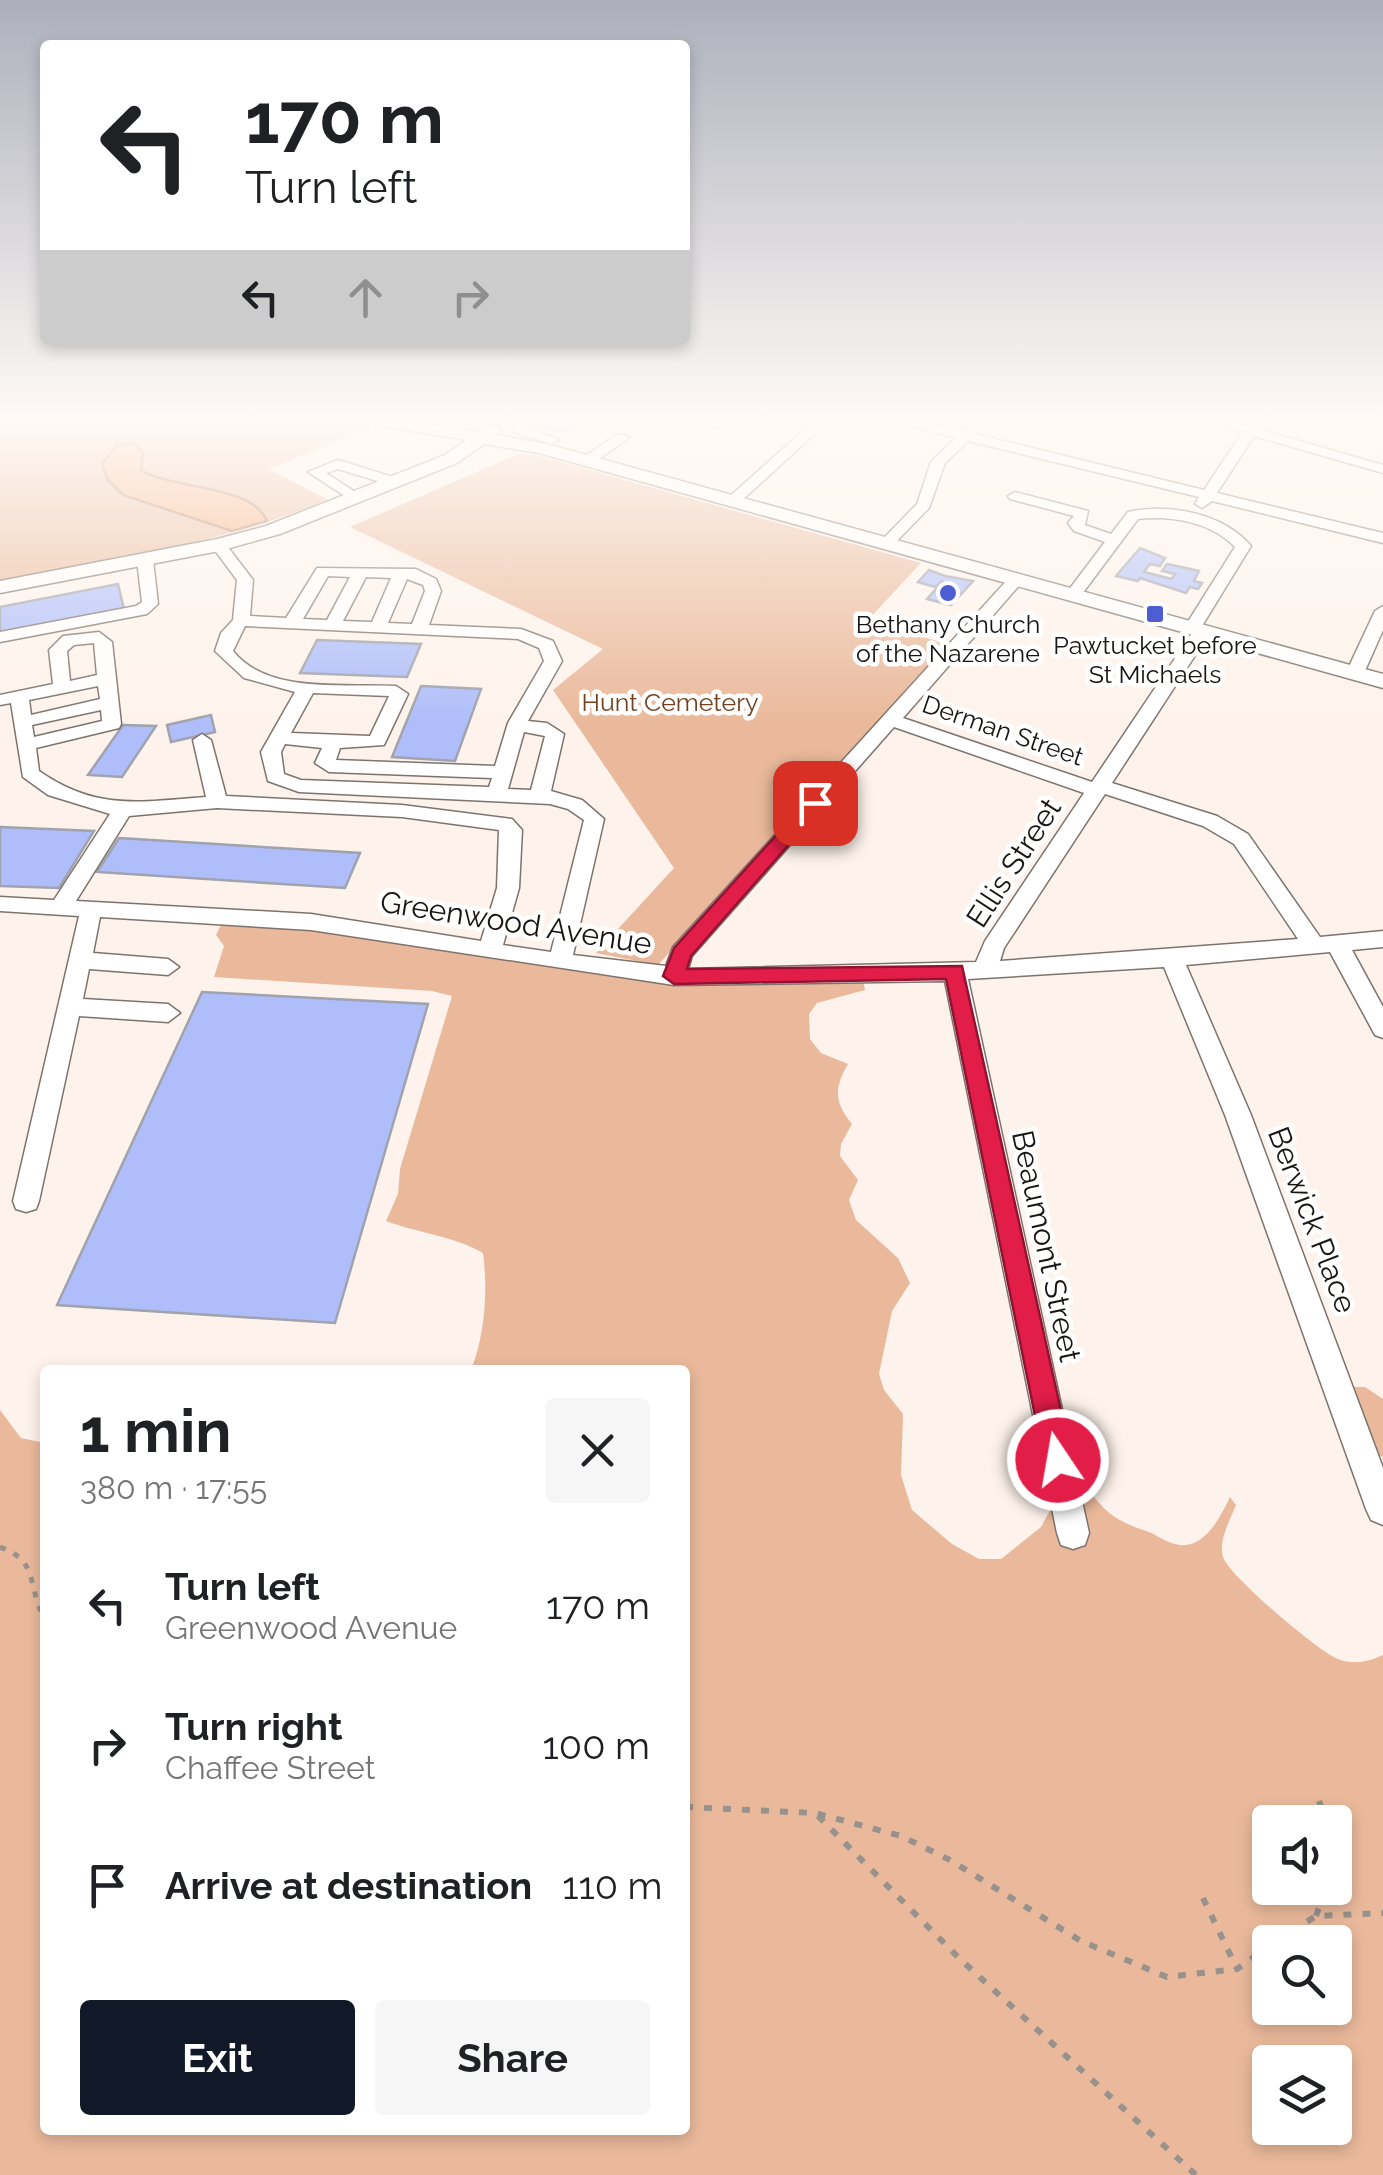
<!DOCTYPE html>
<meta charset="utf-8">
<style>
body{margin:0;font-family:Raleway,sans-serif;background:#f6f6f6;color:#202124;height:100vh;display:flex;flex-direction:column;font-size:38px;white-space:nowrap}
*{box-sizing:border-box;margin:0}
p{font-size:32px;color:#757577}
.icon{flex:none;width:55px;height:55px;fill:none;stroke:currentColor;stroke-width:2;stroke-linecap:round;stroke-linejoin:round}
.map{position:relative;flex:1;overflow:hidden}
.sheet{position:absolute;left:40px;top:1365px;width:650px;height:770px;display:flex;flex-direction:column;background:#fff;border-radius:10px;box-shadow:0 5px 15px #0003}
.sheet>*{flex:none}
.top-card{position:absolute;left:40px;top:40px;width:650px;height:305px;border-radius:10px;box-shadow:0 5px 15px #0003;background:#fff;color:#202124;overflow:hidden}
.tools{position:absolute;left:1252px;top:1805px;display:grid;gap:20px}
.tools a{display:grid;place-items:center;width:100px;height:100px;border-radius:10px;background:#fff;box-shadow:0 5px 15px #0003;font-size:50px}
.pin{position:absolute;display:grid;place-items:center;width:85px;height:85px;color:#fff;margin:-42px;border-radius:20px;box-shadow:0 5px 15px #0006}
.me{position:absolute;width:110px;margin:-55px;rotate:348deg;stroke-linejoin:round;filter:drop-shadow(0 0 8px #0008)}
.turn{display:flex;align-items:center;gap:35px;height:210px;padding:0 40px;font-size:45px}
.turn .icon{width:130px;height:130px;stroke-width:2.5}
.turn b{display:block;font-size:70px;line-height:85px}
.lanes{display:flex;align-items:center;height:95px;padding:0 40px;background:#0003;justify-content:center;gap:50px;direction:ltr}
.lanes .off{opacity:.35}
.round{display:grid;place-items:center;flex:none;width:105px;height:105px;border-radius:10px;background:#f6f6f6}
.summary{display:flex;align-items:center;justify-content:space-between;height:170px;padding:0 40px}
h1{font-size:60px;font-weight:700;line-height:75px}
.primary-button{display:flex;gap:20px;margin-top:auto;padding:20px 40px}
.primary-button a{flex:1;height:115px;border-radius:10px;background:#111827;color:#fff;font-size:40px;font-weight:700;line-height:115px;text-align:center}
.primary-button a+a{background:#f6f6f6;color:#202124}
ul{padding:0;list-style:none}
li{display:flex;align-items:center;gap:30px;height:140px;padding:0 40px}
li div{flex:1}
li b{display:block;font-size:38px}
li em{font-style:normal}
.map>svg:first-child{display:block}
</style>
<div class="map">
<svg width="1383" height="2175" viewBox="0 0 1383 2175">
<rect width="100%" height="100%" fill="#fef3ec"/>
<g fill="#eab99b" fill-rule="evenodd">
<path d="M0,420h333l39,6 -103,43 59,31c-105,43 -218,60 -328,82z"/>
<path d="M518,454l18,1 385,108 -53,57 82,25 -292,320 -62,-12 78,-85 -121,-178 50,-41 -253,-122z"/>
<path d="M225,916l347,49 290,11 3,14 -48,13 -8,11 1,25 11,14 27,11c-14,24 -14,38 4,60l-11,20 -1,12 18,24 -9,20 7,20 42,38 12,25 -18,28 -13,63 5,16 19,24 -2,61 11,35 40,34 27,15h22l40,-32 12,-22 19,-14 18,1c19,24 28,29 56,39 10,3 19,11 29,13 28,8 45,-26 55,-47l6,8c-6,15 -18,36 -13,52 5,18 96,95 115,102 16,6 30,3 45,-4v520h-1383v-765l21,28 24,5v687h640v-760h-214c14,-35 17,-80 12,-117 -29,-17 -65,-20 -97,-32l12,-27 2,-25 52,-173 -20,-5 -218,-14 10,-31 -8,-11zM1270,1822h65v66h-65zM1270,1942h65v66h-65zM1270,2062h65v66h-65z"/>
<path d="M1347,1387h18l18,12v58l-13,-6z"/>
</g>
<path fill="#f5ab7b" stroke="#b37e5c" stroke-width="2.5" d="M133,442l10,12 -2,16c31,20 111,14 126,51l-35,10 -109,-36 -16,-16 -5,-16 16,-18z"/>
<g fill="#afbefa" stroke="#a0a2ad" stroke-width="2.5">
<path d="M546,420h31l6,1 -18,11 -27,-7z"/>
<path d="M1140,548l25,10 -5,8 -10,-2 -6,8 28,7 3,-5 -13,-3 5,-7 32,7 -5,10 8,2 -4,6 -8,-2 -4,6 -46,-15 -2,3 -22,-5z"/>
<path d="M929,570l16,6 28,5 -22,24 -24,-6 16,-18 -8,6 -17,-5z"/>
<path d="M118,584l6,25 -124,25v-27z"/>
<path d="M317,640l104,4 -14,33 -107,-4z"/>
<path d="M421,686l60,3 -26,72 -63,-4z"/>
<path d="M211,715l4,17 -44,10 -4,-17z"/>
<path d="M123,725l33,1 -34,51 -34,-2z"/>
<path d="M0,827l94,4 -35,57 -59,-2z"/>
<path d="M119,838l241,15 -15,35 -248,-16z"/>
<path d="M202,992l226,12 -93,319 -278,-18z"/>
</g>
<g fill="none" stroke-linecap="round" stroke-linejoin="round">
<defs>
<g id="minor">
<path d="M440,420h14l10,12 -12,3z"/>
<path d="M517,420h8l1,7 33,13 -7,4 -38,-12z"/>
<path d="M690,420h50l-23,7z"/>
<path d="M815,420h15l-91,83h-10v-6z"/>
<path d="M893,420h23l46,11 13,-11h14l-14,14 229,56 38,-57 -36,-13h21l156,45v8l-129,-37 -37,57 166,40v10l-171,-42 -10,7 -7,-4 4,-7 -231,-56 -23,22 -16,45 -38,39h-10v-6l36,-37 14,-42 25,-24z"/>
<path d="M618,434l12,3 -38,27h-10v-6z"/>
<path d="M338,460l61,19 2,3 -7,4 -56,-17 -12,4 37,24 -12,3 -43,-28z"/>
<path d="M1015,492l73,19 -3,14 26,9 17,-22c40,-9 95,1 123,34l-49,80 9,5 -99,152 105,33 31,18 72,103 63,-6v16l-31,3 31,57v31l-8,-3 -45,-83 -144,13 65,150 132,353v57l-12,-5 -5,-11 -141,-394 -61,-148 -196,12 121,554 -4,12 -12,4 -12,-4 -4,-12 -112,-552 -271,4 -363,-55 -211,-13 -7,36 75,6 11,8 -11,8 -79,-6 -6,30 85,5 12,9 -12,9 -89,-6 -40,185 -3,8 -10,3 -10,-3 -3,-8 66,-285 -79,-5v-14l54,3 56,-86 -62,-19 -25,-18 -12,-74 -11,2v-10l53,-11 -4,-34 14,-14 36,-4 13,10 9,82 -2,4 -83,20 3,23c57,40 102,31 167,26l-13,-57 9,-6 9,6 15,56 176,9 110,14 10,11 -3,58 -16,57 48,7 33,-132 -16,-11 -18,-5 -251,-12 -31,-11 -7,-29 34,-60 -51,-14 -29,-27 6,-18 12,-13 4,-40 -26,-35 13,-3 29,38 -3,36 36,2 31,-50 99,1 20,10 5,12 -12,34 92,4 32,12 9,20 -34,60 19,2 17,11 -13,57 31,9 22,19 -31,136 93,11 7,-19 337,-370 14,3 -121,138 189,64 100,-149 -8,-5 51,-81c-24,-25 -64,-32 -97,-28l-59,79h-12l-2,-3 40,-53 -31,-11 -6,-8 6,-7 -64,-17 -2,-3zM328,576l22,1 -23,43 -24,-1zM366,577l25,1 -19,44 -29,-1zM407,579l16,6 2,6 -13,33 -24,-1zM245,626l273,13 21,9 5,13 -36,62 -13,43 -159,-6 4,-12 44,-3 24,-51 -12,-8c-50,-3 -128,9 -163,-35zM94,643l3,32 -27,6 -3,-30 7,-6zM98,686l2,13 -69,16 -2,-15zM313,693l76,3 -19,40 -79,-3zM101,710l1,11 -68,16 -2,-12zM894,727l190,66 -99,148 -9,21 -288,7 4,-13zM524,732l21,4 -14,54 -23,-1zM285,744l37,4 -7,15 14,9 163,6 -3,9 -188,-7 -17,-6 -3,-22zM1105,794l98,32 31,18 64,95 -298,22 4,-13zM217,808l185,9 97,13 -2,58 -16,53 -170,-27 -235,-13 53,-85z"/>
<path d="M145,555l8,5 5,44 -11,10 -147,28v-10l136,-26 6,-4 -5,-42z"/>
<path d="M1383,606v24l-19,43 -3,4h-12l-3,-4 29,-62z"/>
</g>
<path id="major" d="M368,420h38l72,12 8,-6h12l3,4 -5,5 51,9 836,230v14l-844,-235 -55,-9 -27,19 -177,71 -61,17 -219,42v-12l217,-42 49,-13 179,-71 21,-15 -89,-15z"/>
</defs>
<use href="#minor" stroke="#7d736d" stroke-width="3"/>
<use href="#major" stroke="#7d736d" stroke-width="3"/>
<path stroke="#98918c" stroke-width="5" stroke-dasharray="6 9" stroke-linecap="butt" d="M0,1547c41,15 26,40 45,72"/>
<g stroke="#98918c" stroke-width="6" stroke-dasharray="8 11" stroke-linecap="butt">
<path d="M1319,1801l7,21"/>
<path d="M685,1807l130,6 86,23 49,24 131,81 86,36 70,-8 33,-23"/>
<path d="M818,1816l142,143 236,216"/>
<path d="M1203,1898l34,71"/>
<path d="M1316,1916l10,-28"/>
<path d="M1275,1942l41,-26 67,-3"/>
</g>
<use href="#minor" fill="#fff" fill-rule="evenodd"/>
<use href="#major" fill="#fff" fill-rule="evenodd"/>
</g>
<linearGradient id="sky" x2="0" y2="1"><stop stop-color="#adb0bc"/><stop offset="0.58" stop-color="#fffaf6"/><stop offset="1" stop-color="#fffaf6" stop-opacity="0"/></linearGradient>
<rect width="1383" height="724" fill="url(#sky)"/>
<path fill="#e11d48" stroke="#92132f" stroke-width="2.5" d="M815,797l7,2v8l-131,149 -4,13 275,-3 110,494 -4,10 -10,4 -10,-4 -4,-10 -98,-481 -272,5 -11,-8 11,-28 135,-149z"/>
<g fill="#4f5dd2" stroke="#fff" stroke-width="4">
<circle cx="948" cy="593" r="10"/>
<rect x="1145" y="604" width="20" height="20" rx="5"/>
</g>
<g text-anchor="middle" stroke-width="9" stroke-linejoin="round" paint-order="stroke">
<g font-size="25" fill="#181512" stroke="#fff">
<text x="948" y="633">Bethany Church<tspan x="948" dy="29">of the Nazarene</tspan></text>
<text x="1155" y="654">Pawtucket before<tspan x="1155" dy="29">St Michaels</tspan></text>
</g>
<g font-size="25" fill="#72411f" stroke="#fff">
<text x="670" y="711">Hunt Cemetery</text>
</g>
<g font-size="25" fill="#181512" stroke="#fff">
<text transform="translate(1003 730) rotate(19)" y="9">Derman Street</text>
</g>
<g font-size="30" fill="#181512" stroke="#fff">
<text transform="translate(1014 863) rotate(-57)" y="10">Ellis Street</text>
<text transform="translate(516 923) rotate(9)" y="10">Greenwood Avenue</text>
<text transform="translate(1312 1220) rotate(69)" y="10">Berwick Place</text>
<text transform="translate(1046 1246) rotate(78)" y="10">Beaumont Street</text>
</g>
</g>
</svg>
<div class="tools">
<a><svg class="icon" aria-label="sound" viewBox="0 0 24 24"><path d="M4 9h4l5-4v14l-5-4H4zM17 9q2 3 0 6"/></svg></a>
<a><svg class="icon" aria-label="search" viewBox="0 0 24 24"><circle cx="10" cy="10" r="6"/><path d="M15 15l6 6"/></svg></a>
<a><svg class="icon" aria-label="layers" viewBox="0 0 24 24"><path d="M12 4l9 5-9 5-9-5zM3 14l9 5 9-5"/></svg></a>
</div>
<div class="pin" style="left:815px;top:803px;background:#d93025"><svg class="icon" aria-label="arrive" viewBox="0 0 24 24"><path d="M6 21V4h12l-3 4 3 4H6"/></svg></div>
<svg class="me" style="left:1058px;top:1460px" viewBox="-20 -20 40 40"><circle r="17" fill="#e11d48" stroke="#fff" stroke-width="3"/><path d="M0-11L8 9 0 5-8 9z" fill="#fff"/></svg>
<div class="top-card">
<div class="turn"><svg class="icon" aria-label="left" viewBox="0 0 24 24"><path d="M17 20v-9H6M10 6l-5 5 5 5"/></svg><div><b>170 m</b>Turn left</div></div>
<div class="lanes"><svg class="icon" aria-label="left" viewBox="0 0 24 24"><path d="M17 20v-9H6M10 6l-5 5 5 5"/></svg><svg class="icon off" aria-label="ahead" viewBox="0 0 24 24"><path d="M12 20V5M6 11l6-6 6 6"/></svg><svg class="icon off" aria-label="right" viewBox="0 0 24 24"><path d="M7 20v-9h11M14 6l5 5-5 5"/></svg></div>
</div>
<section class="sheet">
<div class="summary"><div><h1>1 min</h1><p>380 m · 17:55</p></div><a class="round"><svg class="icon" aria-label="close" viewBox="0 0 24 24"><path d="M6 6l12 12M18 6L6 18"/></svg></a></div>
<ul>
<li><svg class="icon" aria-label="left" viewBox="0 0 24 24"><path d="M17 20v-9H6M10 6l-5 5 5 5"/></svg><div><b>Turn left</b><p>Greenwood Avenue</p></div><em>170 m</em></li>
<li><svg class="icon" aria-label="right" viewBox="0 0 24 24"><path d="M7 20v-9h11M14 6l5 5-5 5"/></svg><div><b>Turn right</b><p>Chaffee Street</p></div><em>100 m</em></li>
<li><svg class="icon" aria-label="arrive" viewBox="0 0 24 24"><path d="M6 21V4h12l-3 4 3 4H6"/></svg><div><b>Arrive at destination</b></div><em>110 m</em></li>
</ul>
<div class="primary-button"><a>Exit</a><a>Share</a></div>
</section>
</div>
